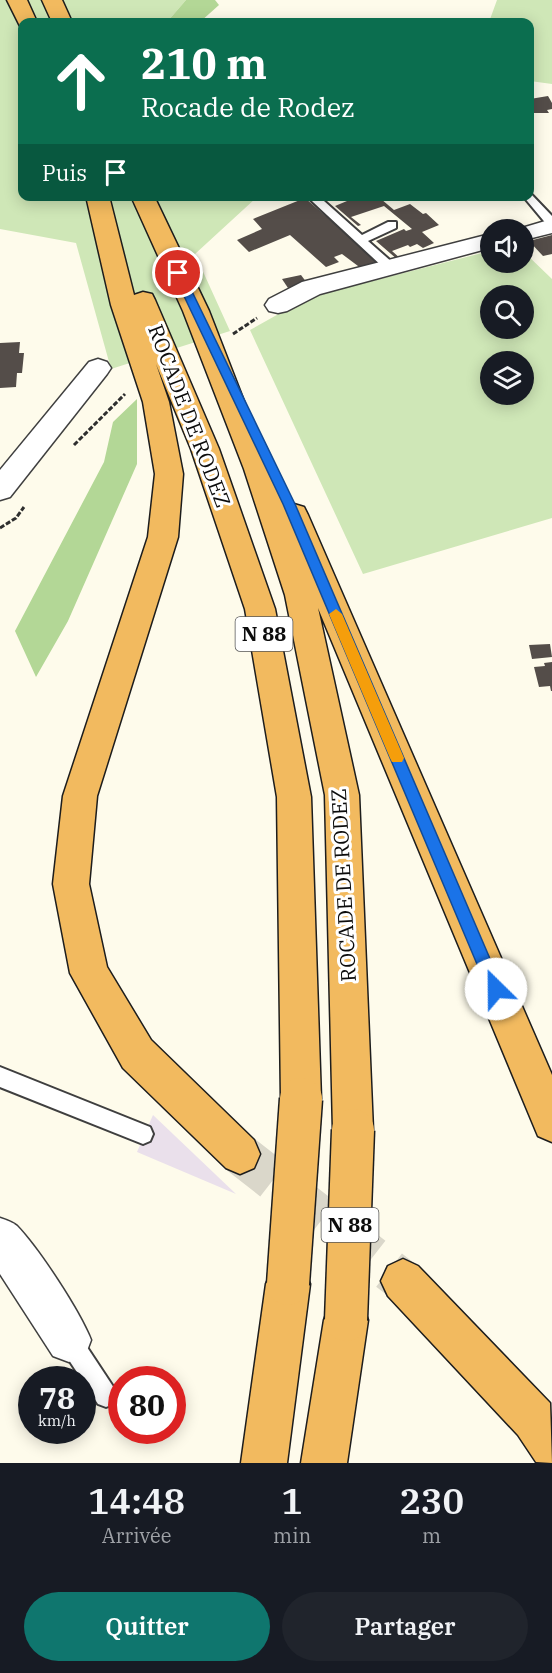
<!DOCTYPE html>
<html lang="fr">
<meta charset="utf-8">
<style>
body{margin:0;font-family:"IBM Plex Serif",serif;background:#20242c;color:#f1f3f6;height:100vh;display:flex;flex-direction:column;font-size:22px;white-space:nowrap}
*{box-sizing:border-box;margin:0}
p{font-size:20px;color:#9ea1a6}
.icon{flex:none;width:33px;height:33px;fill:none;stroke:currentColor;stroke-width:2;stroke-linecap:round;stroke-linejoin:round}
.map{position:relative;height:1463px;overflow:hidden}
.details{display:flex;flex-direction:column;background:#171b24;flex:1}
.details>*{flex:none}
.top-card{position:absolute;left:18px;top:18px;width:516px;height:183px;border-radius:12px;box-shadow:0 3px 15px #0003;background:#0b6e4f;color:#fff;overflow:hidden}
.buttons{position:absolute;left:480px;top:219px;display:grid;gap:12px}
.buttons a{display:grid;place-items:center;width:54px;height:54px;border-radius:50%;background:#171b24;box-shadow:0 3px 15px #0003;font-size:30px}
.speed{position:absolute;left:18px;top:1366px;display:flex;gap:12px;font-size:30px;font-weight:700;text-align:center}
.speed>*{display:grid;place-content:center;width:78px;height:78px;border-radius:50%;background:#171b24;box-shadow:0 3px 15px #0003;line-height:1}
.speed small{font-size:15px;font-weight:400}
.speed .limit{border:9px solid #d22;background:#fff;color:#111}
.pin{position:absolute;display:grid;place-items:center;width:51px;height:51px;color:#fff;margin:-26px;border:3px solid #fff;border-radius:50%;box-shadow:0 2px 6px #0007}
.me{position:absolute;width:66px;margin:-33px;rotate:337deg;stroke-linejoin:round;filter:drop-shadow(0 0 4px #0008)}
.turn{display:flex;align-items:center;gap:21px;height:126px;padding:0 24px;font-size:27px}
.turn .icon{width:78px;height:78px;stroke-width:2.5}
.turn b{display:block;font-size:42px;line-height:51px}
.then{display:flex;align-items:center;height:57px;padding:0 24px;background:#0003;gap:12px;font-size:22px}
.eta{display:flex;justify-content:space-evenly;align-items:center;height:102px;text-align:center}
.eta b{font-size:36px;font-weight:600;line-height:42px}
.cta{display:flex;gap:12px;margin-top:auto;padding:12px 24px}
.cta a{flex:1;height:69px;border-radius:36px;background:#0f766e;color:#fff;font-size:24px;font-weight:600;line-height:69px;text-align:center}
.cta a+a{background:#20242c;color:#f1f3f6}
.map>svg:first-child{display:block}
</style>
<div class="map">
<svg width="552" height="1463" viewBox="0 0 552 1463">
<rect width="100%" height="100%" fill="#fefbeb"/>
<path fill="#eae0eb" d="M153,1115l83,79 -99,-42z"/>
<g fill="#cfe7b7" fill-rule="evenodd">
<path d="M0,0h186l-19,22h-145v174l235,1 -62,57 35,77 -119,38 -35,-126 -76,-14z"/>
<path d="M497,0h55v84l-22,-3v-59h-41z"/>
<path d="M490,251v11h34v-10l28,27v239l-189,56 -113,-244 50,-28 33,-11zM490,296h34v32h-34zM490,362h34v32h-34z"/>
</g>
<g fill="#b3d796">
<path d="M186,0h29l4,5 -19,17h-33z"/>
<path d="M137,399v65l-69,157 -32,56 -21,-46 89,-169 9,-40z"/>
</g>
<g fill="#544d49">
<path d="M548,96l4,7v6l-5,1 2,3h-19v-14z"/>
<path d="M359,196h27l-5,3 13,11 16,-6 13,10 3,-1 13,12 -17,7 12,11 -11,5 -6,-4 -7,3 -2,-2 -16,6 9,8 -3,1 -22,-19 28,-12 2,2 6,-2 -28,-23 -33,11 10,8 -3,1 -23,-20z"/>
<path d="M305,198l74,64 -17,7 -20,-15 -8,3 5,5 -13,5 -36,-32 -41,17 -12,-12 25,-11 -9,-10z"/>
<path d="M552,235v19l-9,2 -14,-15z"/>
<path d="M301,275l6,8 -19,5 -6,-9z"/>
<path d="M20,342l-1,11h5l-2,20h-5l-1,14 -16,1v-45z"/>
<path d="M550,644l2,13 -20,2 -3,-14z"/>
<path d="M552,662v29h-1l-1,-5 -11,1 -5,-20 11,-1 -1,-3z"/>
</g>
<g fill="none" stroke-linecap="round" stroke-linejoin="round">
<path stroke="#dad7ca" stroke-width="42" stroke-dasharray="42 21" stroke-linecap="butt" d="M240,1154l163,127"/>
<defs>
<g id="service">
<path d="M530,193l22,23v11l-4,-1 -25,-30h7z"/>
<path d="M315,196h14l-5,5 38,34 26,-13h8v6l-28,13 25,22v6h-8l-72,-67 -2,-2z"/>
<path d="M0,1067l150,60 3,7 -3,7 -7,3 -143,-57z"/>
<path d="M69,1329l8,3 37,56 3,8 -3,8 -8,3 -8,-3 -37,-56 -3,-8 3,-8z"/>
</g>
<g id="minor">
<path d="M552,219v14l-28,7v-10h-9z"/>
<path d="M490,234v14l-170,46 -33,17 -9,2 -9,-2 -4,-6 4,-6 33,-17z"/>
<path d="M98,359l9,3 4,6 -4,6 -97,123 -10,3v-30l89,-108z"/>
<path d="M0,1218c6,2 12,4 17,8 22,23 62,84 74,114l-6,16 -16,6 -16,-6 -53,-82z"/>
</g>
<g id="trunk">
<path d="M7,0h20l10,22h-15v5l-2,-1z"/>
<path d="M42,0h20l10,22h-20z"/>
<path d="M86,196h23l25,99 9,-3 9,2 3,6 64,149 56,160 36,188 10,302 -6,14 -14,6 -14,-6 -6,-14 -4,-302 -32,-188 -54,-160 -35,-85 13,38 14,72 -5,63 -81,259 -8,88 18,83 44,73 103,100 6,14 -6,14 -14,6 -14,-6 -103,-100 -53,-95 -17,-89 10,-88 85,-259 7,-63 -12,-72 -32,-97z"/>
<path d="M131,196h23l55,115 76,196 9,-3 10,3 4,8 244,560v67l-14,-6 -220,-528 41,187 14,335 -6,14 -14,6 -14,-6 -6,-14 -8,-335 -40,-200 -41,-126 -61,-158z"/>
<path d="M403,1259l15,7 132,137 2,60 -16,-1 -18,-27 -130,-139 -7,-15 7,-15z"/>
<path d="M288,1262l15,7 7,15 -23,179h-46l25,-179 7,-15z"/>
<path d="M346,1298l16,6 6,16 -21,143h-46l23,-143 6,-16z"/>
</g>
</defs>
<use href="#service" stroke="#3f3f3f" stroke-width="4"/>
<use href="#minor" stroke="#3f3f3f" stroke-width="3"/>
<use href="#trunk" stroke="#1d1d1d" stroke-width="3"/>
<g stroke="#2e2e2e" stroke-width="3" stroke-dasharray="5 2" stroke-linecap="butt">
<path d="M233,334l24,-16"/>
<path d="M74,445l51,-51"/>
<path d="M0,528l16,-10 8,-11"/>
</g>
<use href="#service" fill="#fff" fill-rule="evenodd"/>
<use href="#minor" fill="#fff" fill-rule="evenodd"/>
<use href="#trunk" fill="#f2ba5f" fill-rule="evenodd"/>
<defs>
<g id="trunk-bridge">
<path d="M288,1284l13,-185"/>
<path d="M346,1320l7,-190"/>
</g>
</defs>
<use href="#trunk-bridge" stroke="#1d1d1d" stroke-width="45" stroke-linecap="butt"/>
<use href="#trunk-bridge" stroke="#f2ba5f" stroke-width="42"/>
</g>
<path fill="#1a73e8" stroke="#114b97" stroke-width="1.5" d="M178,269l5,4 112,231 208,485 -2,6 -5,2 -6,-2 -207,-491 -110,-231z"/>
<path fill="#f59e0b" d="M336,609l6,5 62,144 -2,4h-10l-2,-4 -61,-144z"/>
<g text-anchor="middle" stroke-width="6" stroke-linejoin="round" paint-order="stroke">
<g fill="#fff" stroke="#555" stroke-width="1.5">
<rect x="235.5" y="617" width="57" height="34" rx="4.5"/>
<rect x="321.5" y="1208" width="57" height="34" rx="4.5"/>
</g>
<g font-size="20" font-weight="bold" fill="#0c0c0c">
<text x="264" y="641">N 88</text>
<text x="350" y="1232">N 88</text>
</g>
<g font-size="21" fill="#0c0c0c" stroke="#fff">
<text transform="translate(189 416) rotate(69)" y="7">ROCADE DE RODEZ</text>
<text transform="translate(344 885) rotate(-93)" y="7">ROCADE DE RODEZ</text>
</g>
</g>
</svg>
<div class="buttons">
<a><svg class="icon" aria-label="sound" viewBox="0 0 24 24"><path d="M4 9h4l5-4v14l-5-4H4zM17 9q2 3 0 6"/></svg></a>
<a><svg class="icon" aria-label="search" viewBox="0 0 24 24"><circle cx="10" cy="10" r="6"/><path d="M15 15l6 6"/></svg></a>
<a><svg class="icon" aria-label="layers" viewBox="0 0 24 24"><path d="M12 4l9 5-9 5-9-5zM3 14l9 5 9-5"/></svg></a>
</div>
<div class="speed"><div>78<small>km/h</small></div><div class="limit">80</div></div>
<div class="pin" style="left:178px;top:273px;background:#d93025"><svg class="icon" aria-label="arrive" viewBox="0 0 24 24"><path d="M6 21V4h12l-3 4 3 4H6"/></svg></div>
<svg class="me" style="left:496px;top:989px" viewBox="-20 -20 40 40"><circle r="19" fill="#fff"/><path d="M0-13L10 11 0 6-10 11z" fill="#1a73e8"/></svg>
<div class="top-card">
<div class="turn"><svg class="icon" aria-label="ahead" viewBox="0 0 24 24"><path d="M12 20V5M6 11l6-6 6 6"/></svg><div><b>210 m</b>Rocade de Rodez</div></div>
<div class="then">Puis<svg class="icon" aria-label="arrive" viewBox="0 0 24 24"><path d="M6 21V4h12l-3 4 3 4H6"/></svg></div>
</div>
</div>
<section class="details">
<div class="eta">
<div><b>14:48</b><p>Arrivée</p></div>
<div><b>1</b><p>min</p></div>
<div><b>230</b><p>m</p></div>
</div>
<div class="cta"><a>Quitter</a><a>Partager</a></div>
</section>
